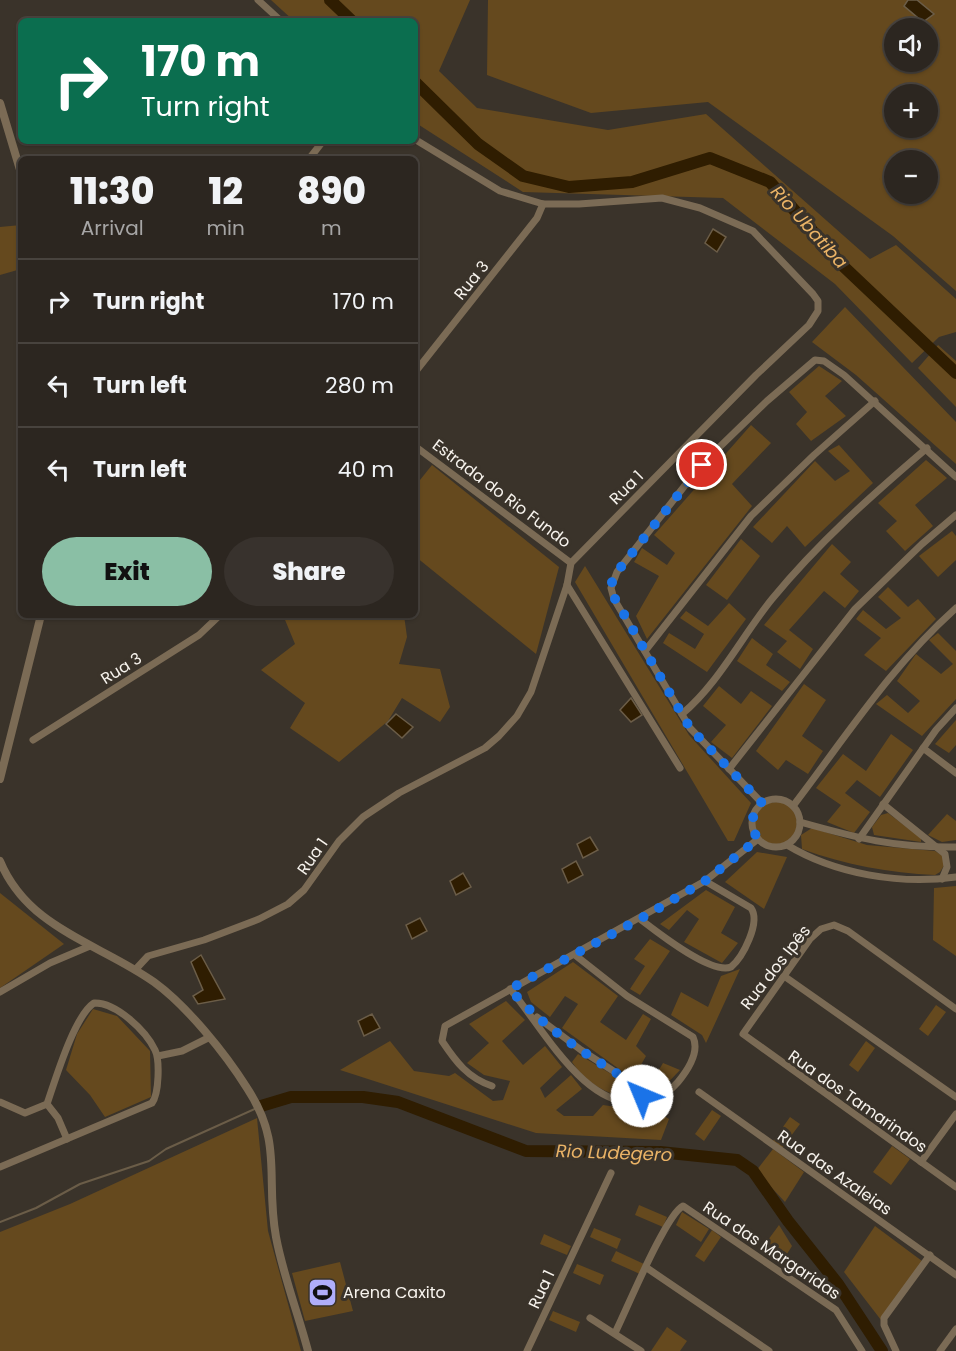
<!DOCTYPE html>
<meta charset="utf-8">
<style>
body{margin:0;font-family:Poppins,sans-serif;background:#38322d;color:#f1f3f6;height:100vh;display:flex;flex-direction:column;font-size:22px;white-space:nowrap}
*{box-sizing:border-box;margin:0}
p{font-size:20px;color:#a6a5a5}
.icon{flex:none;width:33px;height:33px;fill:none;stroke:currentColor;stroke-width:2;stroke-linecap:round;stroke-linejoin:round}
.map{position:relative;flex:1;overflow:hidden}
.side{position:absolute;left:18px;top:156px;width:400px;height:462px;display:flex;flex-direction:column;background:#2c2620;border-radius:9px;box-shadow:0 2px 4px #0004,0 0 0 2px #48433e}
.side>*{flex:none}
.guide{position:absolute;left:18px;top:18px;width:400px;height:126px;border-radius:9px;box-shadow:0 2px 4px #0004,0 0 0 2px #48433e;background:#0b6e4f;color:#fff;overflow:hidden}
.fabs{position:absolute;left:884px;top:18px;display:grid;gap:12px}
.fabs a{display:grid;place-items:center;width:54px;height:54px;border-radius:50%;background:#2c2620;box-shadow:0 2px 4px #0004,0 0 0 2px #48433e;font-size:30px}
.pin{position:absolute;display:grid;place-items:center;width:51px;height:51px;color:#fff;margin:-26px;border:3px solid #fff;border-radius:50%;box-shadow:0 2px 6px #0007}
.me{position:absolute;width:66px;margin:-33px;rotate:315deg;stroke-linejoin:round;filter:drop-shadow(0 0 4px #0008)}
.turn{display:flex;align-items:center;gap:21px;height:126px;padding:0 24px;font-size:27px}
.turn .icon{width:78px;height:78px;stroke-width:2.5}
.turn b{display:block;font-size:42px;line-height:51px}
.eta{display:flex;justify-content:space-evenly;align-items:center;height:102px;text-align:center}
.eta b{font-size:36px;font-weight:800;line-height:42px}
.cta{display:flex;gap:12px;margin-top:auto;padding:12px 24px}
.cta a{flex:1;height:69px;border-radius:36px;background:#8abfa5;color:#111;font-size:24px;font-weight:800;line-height:69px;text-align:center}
.cta a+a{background:#38322d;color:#f1f3f6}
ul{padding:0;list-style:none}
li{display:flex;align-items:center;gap:18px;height:84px;padding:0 24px;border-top:2px solid #48433e}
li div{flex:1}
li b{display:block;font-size:22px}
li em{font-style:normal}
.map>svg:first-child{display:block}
</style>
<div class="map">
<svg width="956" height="1351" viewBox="0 0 956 1351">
<rect width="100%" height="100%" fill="#3a332a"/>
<g fill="#65491e" fill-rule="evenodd">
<path d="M271,0h199l-31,71 38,37 131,22 98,-16 164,145 26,-14 60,54v33l-17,5 -27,26 -77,-79 -112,-86 -200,-6 -107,-69v-102h-122z"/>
<path d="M488,0h468v291l-63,-55 -185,-134 -117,11 -104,-38zM894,28h33v34h-33zM894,94h33v34h-33zM894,160h33v34h-33z"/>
<path d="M21,225v44l-21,6v-48z"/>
<path d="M845,307l111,115v42l-100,-89 -44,-33z"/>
<path d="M938,345l18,16v46l-38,-39z"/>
<path d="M819,366l23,15 -17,15 21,20 -35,25 -15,-17 11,-12 -18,-20z"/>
<path d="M751,425l20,18 -39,41 20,22 -105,133 -11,-23 23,-40 -25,-14 8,-14 25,17 8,-12 -21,-18z"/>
<path d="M839,445l34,38 -68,64 -18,-21 -15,17 -19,-16 62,-66 20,20 15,-10 -22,-20z"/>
<path d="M926,460l21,18 -32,27 18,21 -28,25 -19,-20 11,-10 -19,-18z"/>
<path d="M432,465l127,102 -23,87 -120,-97v-72z"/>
<path d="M952,531l4,5v24l-18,17 -19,-21z"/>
<path d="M741,539l19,17 -33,44 -21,-15z"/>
<path d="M832,544l19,18 -11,12 19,17 -14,17 -21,-17 -35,39 24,19 -13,20 -23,-17 10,-11 -23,-16z"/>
<path d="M585,566l104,169 62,68 -17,38h-6l-153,-259z"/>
<path d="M888,587l20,20 10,-8 18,20 -50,52 -22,-16 17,-17 -25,-19 7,-9 23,19 15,-11 -23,-21z"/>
<path d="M729,603l17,16 -39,53 -44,-29 6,-10 26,16 9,-15 -24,-16 6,-7 22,15z"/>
<path d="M283,615h121l3,22 -8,27 41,5 10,38 -10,15 -38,-24 -14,23 -49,41 -49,-34 15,-25 -44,-33 34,-26z"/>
<path d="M938,633l18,18v48l-34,37 -46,-32 11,-9 21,18 12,-12 -23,-20 19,-27 25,20 12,-10 -24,-24z"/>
<path d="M752,638l21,16 -7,11 24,17 -8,9 -45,-30z"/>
<path d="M804,684l22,16 -24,36 21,15 -15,23 -22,-14 -8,10 -22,-19z"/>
<path d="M719,686l22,18 10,-13 21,15 -40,52 -21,-16 15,-17 -23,-19z"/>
<path d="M956,720v25l-7,8 -14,-9z"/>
<path d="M891,734l22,16 -33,47 -23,-17 -12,13 25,19 -16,21 -27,-11 14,-17 -25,-17 27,-34 23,17z"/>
<circle cx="776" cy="823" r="21"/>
<path d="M888,813l33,25v4l-47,-7 -2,-8 9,-12z"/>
<path d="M947,814l9,7v19l-14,2 -14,-7z"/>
<path d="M812,828l55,17 68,6 8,5 2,8 -5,8 -5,3c-46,-2 -89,-10 -133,-26l-1,-14z"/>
<path d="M757,852l30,5 -23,52 -39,-27z"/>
<path d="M956,886v70l-23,-16 1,-52z"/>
<path d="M706,890l29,17 -14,26 17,10 -16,20 -38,-21 15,-23 -12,-9 -18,20 -9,-6z"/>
<path d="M0,893l64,51 -64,44z"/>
<path d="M650,939l20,12 -30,44 -10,-6 15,-23 -11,-7z"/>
<path d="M573,962l45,34 -18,26 26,18 17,-26 8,5 -15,27 10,10 -13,23 -71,-51 16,-24 -13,-8 -15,21 -19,-15 -4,-10z"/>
<path d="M740,969l-34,74 -4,-8 -31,-20 10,-23 27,15 13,-31z"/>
<path d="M506,1001l19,19 -23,21 21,24 22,-19 17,21 -22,21 5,10 26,-23 11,14 -26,21 8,6h29l10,-11 27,4 20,-2 19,12 -8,21 -125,-7 -196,-63 50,-29 24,30 35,5 6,-3 38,28 10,-1 7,-19 -26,-6 -17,-12 22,-20 -20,-19z"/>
<path d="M936,1005l10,7 -18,24 -9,-7z"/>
<path d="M93,1009l24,7 33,35 1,46 -46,20 -15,-22 -24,-25 11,-36z"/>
<path d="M866,1041l9,7 -17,24 -9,-7z"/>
<path d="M578,1054l58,35v8l-6,3c-24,-7 -43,-16 -58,-38z"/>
<path d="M663,1063l17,7 -18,19 -12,-4z"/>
<path d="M712,1110l9,6 -17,25 -9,-7z"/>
<path d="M790,1117l10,7 -18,24 -9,-7z"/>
<path d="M257,1118l11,113 33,120h-301v-119l70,-28z"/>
<path d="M892,1146l18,13 -19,26 -18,-13z"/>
<path d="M773,1149l31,23 -19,30 -29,-31z"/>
<path d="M639,1205l28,12 -4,10 -28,-12z"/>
<path d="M682,1212l27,17 -8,13 -25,-17z"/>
<path d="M779,1225l13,21 -12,19 -20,-14z"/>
<path d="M875,1226l47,35 -41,59 -37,-48z"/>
<path d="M594,1228l27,11 -4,10 -27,-12z"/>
<path d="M712,1230l9,7 -17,25 -9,-6z"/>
<path d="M544,1234l27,12 -4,9 -27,-11z"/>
<path d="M616,1251l28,13 -4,10 -29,-13z"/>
<path d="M340,1262l13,49 -48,10 -13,-48z"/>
<path d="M577,1264l27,11 -4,10 -27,-12z"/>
<path d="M553,1311l27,11 -4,10 -27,-12z"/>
<path d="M667,1327l20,14 -7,10h-29z"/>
</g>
<g fill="#2f1d01" stroke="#6b5d48" stroke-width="1.5">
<path d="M908,0h9l17,14 -11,8 -19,-16z"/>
<path d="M713,229l13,8 -9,15 -12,-9z"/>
<path d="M631,698l11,17 -11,7 -11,-12z"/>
<path d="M396,714l17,13 -11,11 -16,-14z"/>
<path d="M590,837l8,13 -15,8 -6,-14z"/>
<path d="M576,861l7,14 -15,8 -6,-14z"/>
<path d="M463,873l8,14 -15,8 -6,-14z"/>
<path d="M420,918l7,13 -15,8 -6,-14z"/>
<path d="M201,955l24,44 -27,5 -5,-8 10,-6 -12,-28z"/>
<path d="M372,1014l8,14 -16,8 -6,-15z"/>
</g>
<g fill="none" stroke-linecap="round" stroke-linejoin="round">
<path stroke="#6b5d48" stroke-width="2" d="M0,1222l36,-14 44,-24 69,-23 17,-12 91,-41"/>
<g stroke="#2f1d01" stroke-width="12">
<path d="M330,0l22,21"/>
<path d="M416,83l62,61 45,32 46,11 63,-5 78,-24 60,24 72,83 114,108"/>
<path d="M261,1106l30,-9h72l35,5 128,49 134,1 77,8 16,11 35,50 50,63 44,67"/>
</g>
<g stroke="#7b6b55" stroke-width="7">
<path d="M258,0l23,21"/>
<path d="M309,159l14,-18"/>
<path d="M416,371l121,-153 6,-14"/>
<path d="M416,447l155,116"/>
<path d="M567,585l113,183"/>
<path d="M645,651l106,-135 63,-61 61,-54"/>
<path d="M682,714c37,-31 60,-78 90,-115 46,-56 100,-104 155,-151"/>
<path d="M33,740l166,-105 21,-20"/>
<path d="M923,748l33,25"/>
<path d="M729,769l126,-160 67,-65 34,-29"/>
<circle cx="776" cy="823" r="24"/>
<path d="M762,803l-72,-75 -76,-129 -3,-11 6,-16 84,-107 66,-64 48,-41 9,1 20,14 112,102"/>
<path d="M883,804l62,50 2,13 -5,12"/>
<path d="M793,806c52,-68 98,-140 163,-198"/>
<path d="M800,822c57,16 95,26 156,25"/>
<path d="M859,839l77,-109 20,-22"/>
<path d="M787,845c48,29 113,40 169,32"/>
<path d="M640,919c17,13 71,56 91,48 12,-10 30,-45 20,-59l-46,-27"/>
<path d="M135,970l13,-14 56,-16 55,-21 29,-15 16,-14 35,-49 24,-24 36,-24 86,-45 14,-12 18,-20 14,-24 36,-107 4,-22 185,-188 53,-50 9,-14v-10l-5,-7 -60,-63 -53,-23 -38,-10 -83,6h-36l-43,-13 -84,-51"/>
<path d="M784,976l172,121"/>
<path d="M510,989c32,37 79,129 137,111 12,-3 23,-8 31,-18 9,-11 22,-30 15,-45l-66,-41 -52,-41"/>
<path d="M0,992l50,-29 40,-17"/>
<path d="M956,1009l-108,-78 -14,-6 -13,4 -11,10 -67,95 213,153"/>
<path d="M537,1017l44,33 74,48"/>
<path d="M158,1056l24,-5 26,-13"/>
<path d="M492,1086c-24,-8 -36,-24 -50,-45l3,-15 260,-145 53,-42"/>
<path d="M699,1092l257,183"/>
<path d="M0,1102l25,11 22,-9c8,-23 27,-88 47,-101 22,-1 52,28 61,47 5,10 4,44 -3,53l-152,64"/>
<path d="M47,1104l11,14 9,21"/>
<path d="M921,1162l35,-48"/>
<path d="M647,1268l122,83"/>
<path d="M590,1318l51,33"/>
<path d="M615,1333c11,-22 51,-119 68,-127l153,104 26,41"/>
<path d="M527,1351l84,-178"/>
<path d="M896,1351l-12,-26v-7l46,-63"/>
<path d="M940,1351l16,-22"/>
</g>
<g stroke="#7b6b55" stroke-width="8">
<path d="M0,103l21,70"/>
<path d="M0,779l41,-164"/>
<path d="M0,861c28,68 99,82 154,121 33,24 71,71 93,106 37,56 18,90 29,149 7,38 22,76 32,114"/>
</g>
</g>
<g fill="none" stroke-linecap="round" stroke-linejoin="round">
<path stroke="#1a73e8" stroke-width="10" stroke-dasharray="0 18" d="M642,1096l-2,-8c-46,-29 -94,-57 -130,-99l130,-70 65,-38 53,-42c-9,-13 -7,-25 4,-36l-72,-75 -79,-136 1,-10 5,-10 85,-107"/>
</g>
<defs>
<symbol id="stadium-square" viewBox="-11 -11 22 22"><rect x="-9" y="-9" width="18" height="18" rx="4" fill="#b0aefa" stroke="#3a332a"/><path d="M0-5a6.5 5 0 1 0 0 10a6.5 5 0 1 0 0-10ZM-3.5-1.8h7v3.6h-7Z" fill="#111"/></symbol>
</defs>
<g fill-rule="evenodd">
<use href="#stadium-square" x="306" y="1276" width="33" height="33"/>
</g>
<g text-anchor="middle" stroke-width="6" stroke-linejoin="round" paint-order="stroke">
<g font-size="16" fill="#f7f3ed" stroke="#3a332a">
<text transform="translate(471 280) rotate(-51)" y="6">Rua 3</text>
<text transform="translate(626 487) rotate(-45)" y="6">Rua 1</text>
<text transform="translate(502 493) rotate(37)" y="6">Estrada do Rio Fundo</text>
<text transform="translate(121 668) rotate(-32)" y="6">Rua 3</text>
<text transform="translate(312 856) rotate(-55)" y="6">Rua 1</text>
<text transform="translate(775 967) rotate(-52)" y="6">Rua dos Ipês</text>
<text transform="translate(858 1101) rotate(35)" y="6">Rua dos Tamarindos</text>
<text transform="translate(835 1172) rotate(35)" y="6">Rua das Azaleias</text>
<text transform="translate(772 1250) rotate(34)" y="6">Rua das Margaridas</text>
<text transform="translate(541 1289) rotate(-65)" y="6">Rua 1</text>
</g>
<g font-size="16" fill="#f7f3ed" stroke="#3a332a" text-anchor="start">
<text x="343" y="1298">Arena Caxito</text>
</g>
<g font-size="18" font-style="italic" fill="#eab366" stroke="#3a332a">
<text transform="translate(809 227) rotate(48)" y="6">Rio Ubatiba</text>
<text transform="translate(614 1153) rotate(2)" y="6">Rio Ludegero</text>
</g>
</g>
</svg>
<div class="fabs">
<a><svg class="icon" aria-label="sound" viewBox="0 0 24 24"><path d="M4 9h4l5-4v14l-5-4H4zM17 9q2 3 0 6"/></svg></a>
<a>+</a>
<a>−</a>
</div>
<div class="pin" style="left:702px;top:465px;background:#d93025"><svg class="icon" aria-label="arrive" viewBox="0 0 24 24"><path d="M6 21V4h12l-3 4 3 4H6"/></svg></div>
<svg class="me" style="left:642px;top:1096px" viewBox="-20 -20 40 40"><circle r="19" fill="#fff"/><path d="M0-13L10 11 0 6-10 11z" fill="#1a73e8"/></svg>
<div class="guide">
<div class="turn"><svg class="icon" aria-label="right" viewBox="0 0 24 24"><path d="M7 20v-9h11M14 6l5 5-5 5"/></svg><div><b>170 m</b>Turn right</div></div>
</div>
<section class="side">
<div class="eta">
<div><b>11:30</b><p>Arrival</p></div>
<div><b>12</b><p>min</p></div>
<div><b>890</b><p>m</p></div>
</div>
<ul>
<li><svg class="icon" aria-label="right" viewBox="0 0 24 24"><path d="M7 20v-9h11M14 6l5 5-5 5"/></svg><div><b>Turn right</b></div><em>170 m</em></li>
<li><svg class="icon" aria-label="left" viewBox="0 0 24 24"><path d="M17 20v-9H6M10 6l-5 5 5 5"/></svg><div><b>Turn left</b></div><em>280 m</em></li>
<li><svg class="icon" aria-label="left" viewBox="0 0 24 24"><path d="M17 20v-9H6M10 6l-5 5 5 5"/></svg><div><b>Turn left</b></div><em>40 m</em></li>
</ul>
<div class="cta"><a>Exit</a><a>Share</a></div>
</section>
</div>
